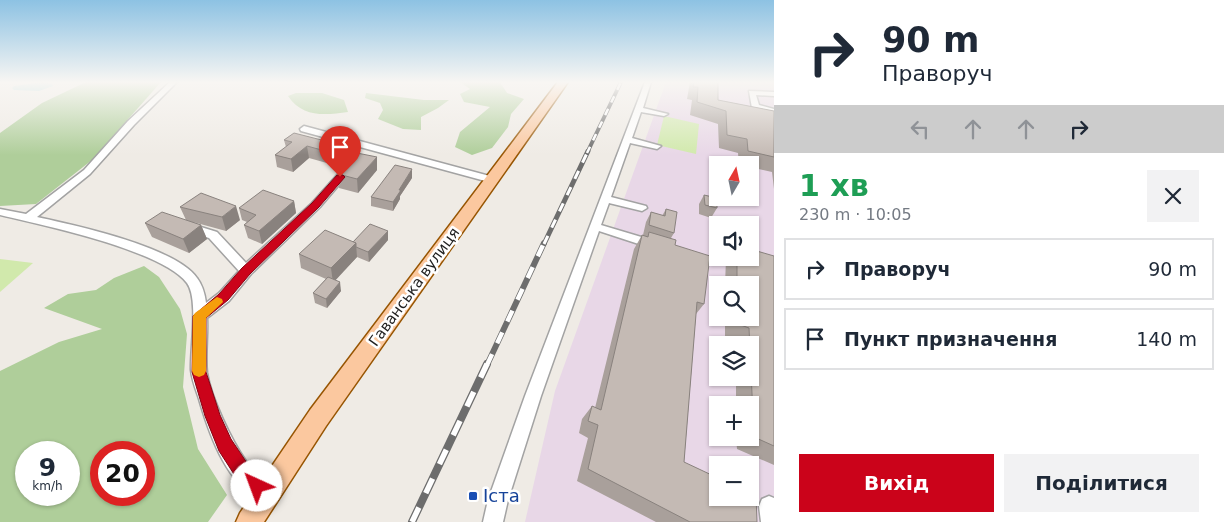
<!DOCTYPE html>
<html lang="uk">
<meta charset="utf-8">
<style>
body{margin:0;font-family:"DejaVu Sans",sans-serif;background:#f2f2f3;color:#1f2937;height:100vh;display:flex;flex-direction:column;font-size:19px;white-space:nowrap}
*{box-sizing:border-box;margin:0}
p{font-size:16px;color:#747a83}
.icon{flex:none;width:28px;height:28px;fill:none;stroke:currentColor;stroke-width:2;stroke-linecap:round;stroke-linejoin:round}
.map{position:relative;flex:1;overflow:hidden}
.details{display:flex;flex-direction:column;background:#fff;width:450px}
.details>*{flex:none}
.guide{background:#fff;color:#1f2937;overflow:hidden}
.needle{width:32px;rotate:9deg}
.fabs{position:absolute;left:709px;top:156px;display:grid;gap:10px}
.fabs a{display:grid;place-items:center;width:50px;height:50px;border-radius:0px;background:#fff;box-shadow:0 1px 4px #0004;font-size:25px}
.speed{position:absolute;left:15px;top:441px;display:flex;gap:10px;font-size:25px;font-weight:700;text-align:center}
.speed>*{display:grid;place-content:center;width:65px;height:65px;border-radius:50%;background:#fff;box-shadow:0 1px 4px #0004;line-height:1}
.speed small{font-size:12px;font-weight:400}
.speed .limit{border:8px solid #d22;background:#fff;color:#111}
.pin{position:absolute;display:grid;place-items:center;width:42px;height:42px;color:#fff;margin:-51px -21px;border-radius:50% 50% 50% 0;rotate:-45deg;box-shadow:0 0 5px #0007}
.pin .icon{rotate:45deg}
.me{position:absolute;width:55px;margin:-28px;rotate:317deg;stroke-linejoin:round;filter:drop-shadow(0 0 4px #0008)}
.turn{display:flex;align-items:center;gap:18px;height:105px;padding:0 25px;font-size:22px}
.turn .icon{width:65px;height:65px;stroke-width:2.5}
.turn b{display:block;font-size:35px;line-height:42px}
.lanes{display:flex;align-items:center;height:48px;padding:0 25px;background:#0003;justify-content:center;gap:25px;direction:ltr}
.lanes .off{opacity:.35}
.round{display:grid;place-items:center;flex:none;width:52px;height:52px;border-radius:0px;background:#f2f2f3}
.head{display:flex;align-items:center;justify-content:space-between;height:85px;padding:0 25px}
h1{font-size:30px;font-weight:800;line-height:38px;color:#1e9e55}
.action{display:flex;gap:10px;margin-top:auto;padding:10px 25px}
.action a{flex:1;height:58px;border-radius:0px;background:#cb031a;color:#fff;font-size:20px;font-weight:800;line-height:58px;text-align:center}
.action a+a{background:#f2f2f3;color:#1f2937}
ul{padding:0;list-style:none}
li{display:flex;align-items:center;gap:15px;height:62px;margin:0 10px 8px;padding:0 15px;border:2px solid #e0e1e3;border-radius:0px}
li div{flex:1}
li b{display:block;font-size:19px}
li em{font-style:normal}
main{display:flex;flex:1;min-height:0}
.map>svg:first-child{display:block}
</style>
<main>
<div class="map">
<svg width="774" height="522" viewBox="0 0 774 522">
<rect width="100%" height="100%" fill="#efebe5"/>
<path fill="#e8d7e7" fill-rule="evenodd" d="M666,82h108v440h-249l30,-131zM718,165h32v33h-32zM718,225h32v33h-32zM718,285h32v33h-32zM718,345h32v33h-32zM718,405h32v33h-32zM718,465h32v33h-32z"/>
<g fill="#d1e9ac">
<path d="M664,116l35,8 -3,30 -39,-9z"/>
<path d="M0,259l33,4 -33,29z"/>
</g>
<g fill="#afce9a" fill-rule="evenodd">
<path d="M86,82h75l-69,78 -56,44 -36,2v-73l42,-30z"/>
<path d="M460,82h40l7,11 17,6 -13,15 -3,13 -16,21 -20,7 -17,-8 5,-15 30,-25 -26,-5 -4,-8 10,-5z"/>
<path d="M296,93h26l22,7 4,12c-23,3 -45,6 -60,-16z"/>
<path d="M366,93l58,7h25l-11,8 -17,9v13l-18,-1 -25,-10 5,-9 -3,-7 -15,-5z"/>
<path d="M144,266l15,11 21,32 7,25 -4,53 15,62 29,46 -19,27h-208v-151l59,-29 43,-13 -58,-21 24,-14 28,-4 18,-12zM69,452v43h-43v-43zM101,452h43v43h-43z"/>
</g>
<path fill="#a6d6dc" d="M43,82l9,2 1,2 -14,5 -25,-1 -2,-2 2,-2z"/>
<g fill="none" stroke-linecap="round" stroke-linejoin="round">
<defs>
<g id="minor">
<path d="M170,82h7l-43,43 -44,49 -53,43c37,8 139,30 160,61 6,8 8,17 9,25l13,-10 20,-22 -30,-33 -25,-8 -2,-3 2,-3 4,-1 29,9 29,31 66,-60 35,-39 3,-1 5,3 -35,41 -69,67 -22,27 -22,17c1,18 -2,37 0,55 4,24 24,67 39,88 8,12 26,22 31,33l-3,7 -7,3c-39,-16 -57,-67 -68,-105 -3,-9 -7,-19 -8,-29 -1,-20 8,-71 -4,-87 -25,-33 -145,-58 -187,-68v-6l26,5 58,-44 44,-49z"/>
<path d="M645,82h6l-8,26 25,6 -4,2 -23,-4 -9,26 29,8 -4,3 -27,-6 -19,54 35,9 1,2 -5,3 -33,-8 -8,22 57,17 2,3 -6,4 -55,-18 -58,165 -33,104 -5,22h-20l5,-22 37,-104z"/>
<path d="M749,91l25,1v4l-18,-1 3,10 15,4v4l-22,-5z"/>
<path d="M304,126l193,52 1,2 -1,2h-8l-188,-51 -1,-2z"/>
<path d="M769,496l5,2v24h-13l-2,-16 3,-7z"/>
</g>
<path id="major" d="M558,82h10l-242,344 -62,96h-28l4,-9 70,-103z"/>
</defs>
<use href="#minor" stroke="#a3a3a3" stroke-width="3"/>
<use href="#major" stroke="#975502" stroke-width="3"/>
<use href="#minor" fill="#fff" fill-rule="evenodd"/>
<use href="#major" fill="#fbc89f" fill-rule="evenodd"/>
<defs>
<path id="rail-far3" d="M587,153l34,-71"/>
<path id="rail-far2" d="M544,244l44,-93"/>
<path id="rail-far1" d="M487,365l57,-122"/>
<path id="rail" d="M412,522l75,-158"/>
</defs>
<use href="#rail-far3" stroke="#6d6d6d" stroke-width="4"/>
<use href="#rail-far2" stroke="#6d6d6d" stroke-width="5"/>
<use href="#rail-far1" stroke="#6d6d6d" stroke-width="6"/>
<use href="#rail" stroke="#6d6d6d" stroke-width="8"/>
<use href="#rail-far3" stroke="#fff" stroke-width="2.5" stroke-dasharray="7" stroke-linecap="butt"/>
<use href="#rail-far2" stroke="#fff" stroke-width="3" stroke-dasharray="9" stroke-linecap="butt"/>
<use href="#rail-far1" stroke="#fff" stroke-width="4.5" stroke-dasharray="12" stroke-linecap="butt"/>
<use href="#rail" stroke="#fff" stroke-width="5.5" stroke-dasharray="16" stroke-linecap="butt"/>
</g>
<g fill="#a9a09b">
<path d="M690,82h28v18l56,11v78l-2,-17 -22,-5v-2h-11l-1,-12 -19,-5 -1,-24 -28,-9 2,-15 -5,-1z"/>
<path d="M294,133l56,26 -9,8 -32,-9 -16,14 -16,-5 -2,-12 11,-8 -2,-7z"/>
<path d="M377,170l-19,23 -19,-5 -1,-14z"/>
<path d="M412,178l-12,18v3l-7,12 -22,-5v-9z"/>
<path d="M704,195l13,13 -6,10 -12,-4v-10z"/>
<path d="M294,201l2,12 -34,31 -14,-6 -4,-13 3,-3 -5,-2 -3,-12z"/>
<path d="M180,207l60,13 -14,11 -33,-9 8,3 6,14 -18,14 -37,-16 -7,-14 41,-3z"/>
<path d="M666,209l8,24 -3,5 33,66 -8,10 -12,148 73,60h-101l-79,-41 11,-43 -9,-5 3,-14 10,-13 3,2 39,-159 8,-14h1l3,-13 5,-10 11,4z"/>
<path d="M388,240l-19,22 -12,-5 -22,23 6,11 -14,17 -12,-5 -2,-10 13,-14 -25,-11 -2,-14 54,-12z"/>
<path d="M774,256v209l-37,-16 -1,-11h14v-33h-14v-27h14v-33h-15v-3l-10,-4v-20h25v-33h-25l1,-26 1,-1h23z"/>
</g>
<g fill="#89827e">
<path d="M307,146l2,12 -16,14 -2,-13z"/>
<path d="M349,147l1,12 -9,8 -1,-12z"/>
<path d="M377,157v13l-19,23 -1,-14z"/>
<path d="M412,169v9l-12,18v3l-7,12v-9l6,-12z"/>
<path d="M294,201l2,12 -34,31 -3,-13z"/>
<path d="M236,206l4,14 -14,11 -4,-14z"/>
<path d="M201,225l6,14 -18,14 -6,-14z"/>
<path d="M388,231v9l-19,22 -1,-10z"/>
<path d="M356,243l1,14 -24,26 -2,-15z"/>
<path d="M340,282l1,9 -14,17 -1,-9z"/>
</g>
<g fill="#c4bab4" stroke="#89827e">
<path d="M694,82h24v18l56,11v46l-26,-6 -1,-12 -20,-4 -1,-24 -29,-9 1,-15h-5z"/>
<path d="M294,133l55,14 -9,8 -33,-9 -16,13 -16,-4 17,-13 -8,-2z"/>
<path d="M357,153l20,4 -20,22 -19,-5z"/>
<path d="M395,165l17,4 -13,21h2l-8,12 -22,-5z"/>
<path d="M263,190l31,11 -35,30 -15,-6 12,-10 -17,-7z"/>
<path d="M201,193l35,13 -14,11 -42,-10z"/>
<path d="M704,195l13,3v10l-12,-3z"/>
<path d="M666,209l11,3 -3,21 -25,-8 2,-13 14,4z"/>
<path d="M162,212l39,13 -18,14 -38,-16z"/>
<path d="M370,224l18,7 -20,21 -12,-5v-4l-3,-1z"/>
<path d="M325,230l31,13 -25,25 -32,-14z"/>
<path d="M649,232l27,8 -1,5 35,11 -6,48 -7,-2 -13,160 34,16v20h32v-5l6,2 1,27h-67l-102,-53 10,-44 -10,-4 4,-15 9,4 41,-175 6,2z"/>
<path d="M750,249l24,7v190l-20,-9 -5,-109 -11,-4v-6h12v-33h-13v-27h13z"/>
<path d="M328,277l12,5 -14,17 -13,-6z"/>
</g>
<linearGradient id="sky" x2="0" y2="1"><stop stop-color="#8dc2e3"/><stop offset="0.53" stop-color="#f8f6f3"/><stop offset="1" stop-color="#f8f6f3" stop-opacity="0"/></linearGradient>
<rect width="774" height="155" fill="url(#sky)"/>
<path fill="#cb031a" stroke="#840211" d="M337,175h6l2,2 -26,30 -69,67 -22,26 -22,18v54l14,43 11,24 22,33 10,8 3,6 -3,6 -6,3 -16,-10 -22,-34 -14,-35 -13,-44 1,-56 26,-22 23,-26 70,-65z"/>
<path fill="#f59e0b" d="M217,297l5,2 1,3 -17,16v53l-2,4 -5,2 -5,-2 -2,-4 1,-55 2,-3z"/>
<rect fill="#1a4fb4" stroke="#fff" stroke-width="2" x="468" y="491" width="10" height="10" rx="2.5"/>
<g text-anchor="middle" stroke-width="5" stroke-linejoin="round" paint-order="stroke">
<g font-size="15" fill="#1f1f1f" stroke="#fff">
<text transform="translate(414 287) rotate(-54)" y="5">Гаванська вулиця</text>
</g>
<g font-size="18" fill="#164399" stroke="#fff" text-anchor="start">
<text x="483" y="502">Іста</text>
</g>
</g>
</svg>
<div class="fabs">
<a><svg class="needle" viewBox="-14 -14 28 28"><path d="M0-13l5 13h-10z" fill="#e53935"/><path d="M0 13l5-13h-10z" fill="#747a83"/></svg></a>
<a><svg class="icon" aria-label="sound" viewBox="0 0 24 24"><path d="M4 9h4l5-4v14l-5-4H4zM17 9q2 3 0 6"/></svg></a>
<a><svg class="icon" aria-label="search" viewBox="0 0 24 24"><circle cx="10" cy="10" r="6"/><path d="M15 15l6 6"/></svg></a>
<a><svg class="icon" aria-label="layers" viewBox="0 0 24 24"><path d="M12 4l9 5-9 5-9-5zM3 14l9 5 9-5"/></svg></a>
<a>+</a>
<a>−</a>
</div>
<div class="speed"><div>9<small>km/h</small></div><div class="limit">20</div></div>
<div class="pin" style="left:340px;top:177px;background:#d93025"><svg class="icon" aria-label="arrive" viewBox="0 0 24 24"><path d="M6 21V4h12l-3 4 3 4H6"/></svg></div>
<svg class="me" style="left:257px;top:486px" viewBox="-20 -20 40 40"><circle r="19" fill="#fff"/><path d="M0-13L10 11 0 6-10 11z" fill="#cb031a"/></svg>
</div>
<section class="details">
<div class="guide">
<div class="turn"><svg class="icon" aria-label="right" viewBox="0 0 24 24"><path d="M7 20v-9h11M14 6l5 5-5 5"/></svg><div><b>90 m</b>Праворуч</div></div>
<div class="lanes"><svg class="icon off" aria-label="left" viewBox="0 0 24 24"><path d="M17 20v-9H6M10 6l-5 5 5 5"/></svg><svg class="icon off" aria-label="ahead" viewBox="0 0 24 24"><path d="M12 20V5M6 11l6-6 6 6"/></svg><svg class="icon off" aria-label="ahead" viewBox="0 0 24 24"><path d="M12 20V5M6 11l6-6 6 6"/></svg><svg class="icon" aria-label="right" viewBox="0 0 24 24"><path d="M7 20v-9h11M14 6l5 5-5 5"/></svg></div>
</div>
<div class="head"><div><h1>1 хв</h1><p>230 m · 10:05</p></div><a class="round"><svg class="icon" aria-label="close" viewBox="0 0 24 24"><path d="M6 6l12 12M18 6L6 18"/></svg></a></div>
<ul>
<li><svg class="icon" aria-label="right" viewBox="0 0 24 24"><path d="M7 20v-9h11M14 6l5 5-5 5"/></svg><div><b>Праворуч</b></div><em>90 m</em></li>
<li><svg class="icon" aria-label="arrive" viewBox="0 0 24 24"><path d="M6 21V4h12l-3 4 3 4H6"/></svg><div><b>Пункт призначення</b></div><em>140 m</em></li>
</ul>
<div class="action"><a>Вихід</a><a>Поділитися</a></div>
</section>
</main>
